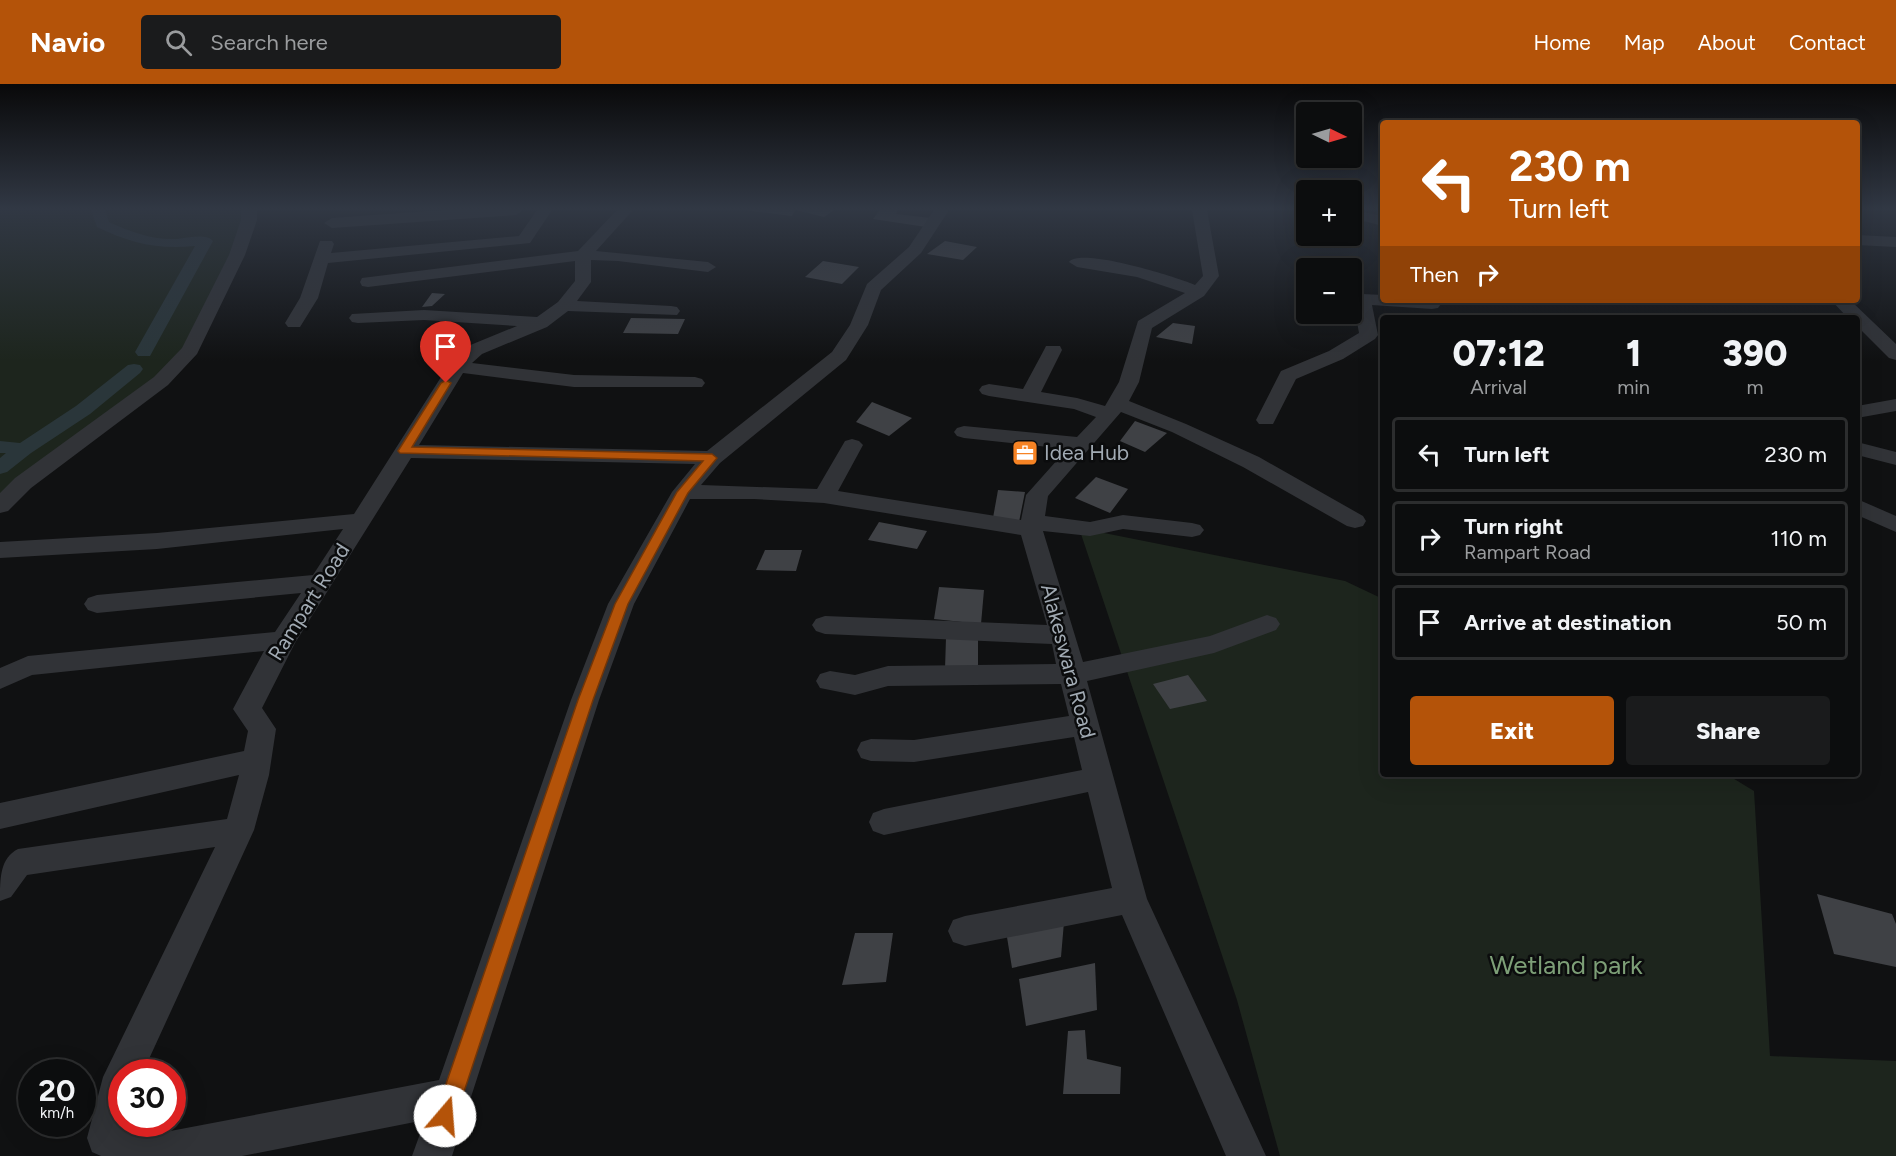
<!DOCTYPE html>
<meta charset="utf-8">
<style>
body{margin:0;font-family:Figtree,sans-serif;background:#1a1b1c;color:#f1f3f6;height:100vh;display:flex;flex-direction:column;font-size:22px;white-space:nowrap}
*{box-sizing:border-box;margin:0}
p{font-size:20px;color:#9a9c9e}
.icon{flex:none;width:33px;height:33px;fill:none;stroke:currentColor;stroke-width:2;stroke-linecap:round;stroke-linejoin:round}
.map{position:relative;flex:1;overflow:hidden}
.sheet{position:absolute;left:1380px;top:231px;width:480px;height:462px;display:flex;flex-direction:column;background:#0c0d0e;border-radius:6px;box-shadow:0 6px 24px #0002,0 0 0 2px #2c2d2e}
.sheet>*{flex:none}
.banner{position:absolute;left:1380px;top:36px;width:480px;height:183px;border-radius:6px;box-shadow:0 6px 24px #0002,0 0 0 2px #2c2d2e;background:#b45309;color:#fff;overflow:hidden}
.needle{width:39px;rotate:95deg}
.tools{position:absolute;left:1296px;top:18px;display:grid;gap:12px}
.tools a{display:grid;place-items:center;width:66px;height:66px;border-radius:6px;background:#0c0d0e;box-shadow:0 6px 24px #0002,0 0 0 2px #2c2d2e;font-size:30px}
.speed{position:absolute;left:18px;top:975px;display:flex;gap:12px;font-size:30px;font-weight:700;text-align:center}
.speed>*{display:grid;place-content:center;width:78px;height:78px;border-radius:50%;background:#0c0d0e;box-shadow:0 6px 24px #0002,0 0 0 2px #2c2d2e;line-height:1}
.speed small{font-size:15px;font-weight:400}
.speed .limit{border:9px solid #d22;background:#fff;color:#111}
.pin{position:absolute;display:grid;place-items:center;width:51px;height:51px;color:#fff;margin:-62px -26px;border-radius:50% 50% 50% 0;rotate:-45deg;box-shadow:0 0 6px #0007}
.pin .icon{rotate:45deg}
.me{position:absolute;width:66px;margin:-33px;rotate:18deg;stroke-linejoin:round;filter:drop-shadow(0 0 4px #0008)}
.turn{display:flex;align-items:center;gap:21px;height:126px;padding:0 30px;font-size:27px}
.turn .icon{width:78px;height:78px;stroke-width:2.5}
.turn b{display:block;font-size:42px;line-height:51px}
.then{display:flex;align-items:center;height:57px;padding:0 30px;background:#0003;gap:12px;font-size:22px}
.eta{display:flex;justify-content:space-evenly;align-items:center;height:102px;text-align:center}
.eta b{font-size:36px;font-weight:800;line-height:42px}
.action{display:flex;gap:12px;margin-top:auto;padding:12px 30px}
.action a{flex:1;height:69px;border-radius:6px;background:#b45309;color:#fff;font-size:24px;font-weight:800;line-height:69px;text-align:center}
.action a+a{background:#1a1b1c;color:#f1f3f6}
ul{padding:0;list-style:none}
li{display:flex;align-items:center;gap:18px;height:75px;margin:0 12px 9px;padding:0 18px;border:3px solid #2c2d2e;border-radius:6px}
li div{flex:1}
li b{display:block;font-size:22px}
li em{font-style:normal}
header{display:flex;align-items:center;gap:36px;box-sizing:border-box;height:84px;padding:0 30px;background:#b45309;color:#fff}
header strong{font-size:28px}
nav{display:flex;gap:33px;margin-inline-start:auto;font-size:21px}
.search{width:420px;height:54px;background:#1a1b1c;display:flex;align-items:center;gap:15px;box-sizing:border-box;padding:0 21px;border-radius:6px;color:#9a9c9e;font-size:22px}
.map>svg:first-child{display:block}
</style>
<header>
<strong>Navio</strong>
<div class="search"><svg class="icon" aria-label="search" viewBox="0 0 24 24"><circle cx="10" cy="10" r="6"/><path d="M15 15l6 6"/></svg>Search here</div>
<nav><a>Home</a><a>Map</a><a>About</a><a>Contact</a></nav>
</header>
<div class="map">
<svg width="1896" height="1072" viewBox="0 0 1896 1072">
<rect width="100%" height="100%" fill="#101112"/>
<g fill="#1d251d">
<path d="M0,126h249l-59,140 -190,156z"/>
<path d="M1079,444l266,53 38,18v175h343l28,17 16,265 126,5v95h-616l-43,-156z"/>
</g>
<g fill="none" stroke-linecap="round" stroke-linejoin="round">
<g fill="#2a363a" fill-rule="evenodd">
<path d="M91,126h14l4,12c22,10 43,18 68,17 11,-1 29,-6 36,2l-63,115h-12l-3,-4 60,-106c-37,4 -65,-3 -98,-19z"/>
<path d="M134,280l6,1 3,4 -3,4 -50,41 -59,39 -24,19 -7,2v-16l6,-5h-6v-12l20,2 56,-37 52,-41z"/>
</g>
</g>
<g fill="#3f4145">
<path d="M744,126h51l-3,6z"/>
<path d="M796,126h38l-10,7z"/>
<path d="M880,126h18l-2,4 35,4 -5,9 -53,-8z"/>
<path d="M945,157l32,6 -14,13 -36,-6z"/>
<path d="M823,177l36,6 -17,17 -37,-7z"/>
<path d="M432,209l13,1 -13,12 -10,1z"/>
<path d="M631,234l54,1 -7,15 -55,-1z"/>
<path d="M1173,239l22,3 -3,18 -36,-7z"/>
<path d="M872,318l40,16 -23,18 -33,-14z"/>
<path d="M1135,337l32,12 -22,19 -25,-11z"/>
<path d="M1096,393l32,12 -18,24 -35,-15z"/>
<path d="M998,406l27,2 -6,30 -26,-4z"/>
<path d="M879,438l48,9 -10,18 -49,-9z"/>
<path d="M765,466h37l-6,21 -40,-1z"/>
<path d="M939,503l45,3 -3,34 -47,-5z"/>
<path d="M946,553l32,1v32h-33z"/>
<path d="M1188,591l19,26 -37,8 -17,-25z"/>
<path d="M1817,810l75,20 4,10v43l-62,-13z"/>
<path d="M1064,838l-3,35 -49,11 -6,-37z"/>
<path d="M855,849h38l-7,49 -44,3z"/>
<path d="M1095,879l2,47 -71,16 -7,-47z"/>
<path d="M1085,946l2,29 34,8 -1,27h-57l5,-63z"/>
</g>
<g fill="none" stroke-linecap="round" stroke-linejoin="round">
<g fill="#313337" fill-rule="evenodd">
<path d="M241,126h16v10l-12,35 -48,99 -29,31 -137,103 -23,23 -8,2v-20l15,-15 139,-101 28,-29 47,-93 12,-35z"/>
<path d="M444,126h79l-7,5 -184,13 -8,-5 8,-5z"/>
<path d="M537,126h15l-22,33 -202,20 -10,35 -18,29h-12l-3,-4 15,-25 20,-57h12l2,3 -3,9 188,-17z"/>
<path d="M617,126h16l-37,41 112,11 8,5 -8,5 -90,-11 -27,-1v22l-14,19 94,5 6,1 3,4 -3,4 -109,-4 -21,16 -65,27 -10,9 102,12 121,2 7,2 3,4 -3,4h-128l-111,-14 -44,72 288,6 125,-99 18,-27 17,-41 42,-37 25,-37h15l-28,43 -40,37 -13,35 -22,35 -126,103 -19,22 116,4 28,-48 7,-2 7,2 4,4 -25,46 183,29 5,-25 41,-46 -103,-11 -7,-2 -3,-4 3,-4 7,-2 113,11 19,-20 -22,-8 -85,-13 -7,-2 -3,-4 3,-4 7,-2 34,5 21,-39 2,-4h14l2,4 -21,42 36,6 28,8 14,-24 19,-61 47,-28 -48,-16 -60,-10 -8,-5c12,-15 107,15 126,23l8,-9 -11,-66h15l12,66 -15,20 -52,32 -13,54 -10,19 57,23 73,33 104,59 3,5 -3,5 -8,2 -8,-2 -104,-59 -71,-35 -51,-20 -73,84 -3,20 45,6 33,-7 69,8 8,2 4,5 -4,5 -8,2 -69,-8 -33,7 -47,-5 40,131 127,-26 57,-21 9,3 4,6 -4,6 -62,23 -127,28 60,218 119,257h-40l-104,-241 -157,31 -12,-4 -5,-11 5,-11 12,-4 147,-28 -24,-96 -204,43 -11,-4 -4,-9 4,-9 11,-4 198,-39 -8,-33 -160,25 -43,-1 -10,-3 -4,-8 4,-8 10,-3 43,1 155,-24 -8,-32 -173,2 -33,9 -35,-7 -4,-7 4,-7 10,-3 25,4 33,-9 168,-2 -4,-20 -227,-10 -9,-3 -4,-6 4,-6 9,-3 222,9 -26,-90 -197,-32 -70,-4h-64l-56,105 -35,96 -147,456h-40l13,-36 -183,36h-141l-9,-4 -5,-14 16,-61 112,-230 -188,28 -16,22 -11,4c0,-23 0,-43 18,-52l209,-30 12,-44 -239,54v-26l244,-52 4,-20 -15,-22 31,-58 -232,24 -32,14v-21l28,-12 247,-24 26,-39 -204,20 -9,-3 -4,-6 4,-6 9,-3 216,-20 30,-46 -186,20 -157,9v-16l157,-9 197,-19 96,-151 18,-17 49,-20 -93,-6 -66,3 -6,-1 -3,-4 3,-4 72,-4 113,7 21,-15 17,-21v-20l-207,26 -6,-1 -2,-4 2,-4 216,-27zM411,374l284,6 -23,28 -64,112 -37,96 -132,380 -295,56 -16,-8 1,-4h-7v-52h21l111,-242 15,-55 7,-46 -14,-21 33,-65z"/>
<path d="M1352,126l31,6v10l-31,-8z"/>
<path d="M1857,151l39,2v10l-39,-2z"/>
<path d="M1362,210l21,1v5h55l3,4 -3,4 -6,1 -60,-4 6,30 -3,4 -32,20 -47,20 -23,45h-14l-3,-4 25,-49 48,-20 30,-18 -6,-34 3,-4z"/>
<path d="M1831,216h19l46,44v16l-7,-2 -32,-32v-8h-9z"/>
<path d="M1896,315v12l-39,7v-12z"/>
<path d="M1857,358l39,10v13l-39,-10z"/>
<path d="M1857,415l39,17v16l-39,-17z"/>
</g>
</g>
<linearGradient id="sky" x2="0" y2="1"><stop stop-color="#09090a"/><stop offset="0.45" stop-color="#313844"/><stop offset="1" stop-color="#313844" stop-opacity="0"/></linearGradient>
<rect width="1896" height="277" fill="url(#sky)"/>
<path fill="#b45309" stroke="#753606" stroke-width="1.5" d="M446,296l5,3 -39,64 300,7 5,4 -29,35 -60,111 -35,96 -137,416 -3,8 -8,2 -7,-2 -3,-8 143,-416 37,-96 62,-112 26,-31 -303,-8 -2,-2 43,-68z"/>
<defs>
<symbol id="office-square" viewBox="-11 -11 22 22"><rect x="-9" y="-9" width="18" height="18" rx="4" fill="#f68324" stroke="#0b0c0d"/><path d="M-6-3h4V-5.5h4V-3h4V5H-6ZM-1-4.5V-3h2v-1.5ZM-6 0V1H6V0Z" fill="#fff"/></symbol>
</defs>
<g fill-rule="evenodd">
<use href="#office-square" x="1010" y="354" width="30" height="30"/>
</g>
<g text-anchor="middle" stroke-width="5" stroke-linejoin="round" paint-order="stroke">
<g font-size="21" fill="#a1aab3" stroke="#0b0c0d" text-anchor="start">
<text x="1044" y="376">Idea Hub</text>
</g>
<g font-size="21" fill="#a1aab3" stroke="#0b0c0d">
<text transform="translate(309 518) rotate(-58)" y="7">Rampart Road</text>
<text transform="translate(1068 577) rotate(75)" y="7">Alakeswara Road</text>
</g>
<g font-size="26" fill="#7d9f77" stroke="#0b0c0d">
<text x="1566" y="890">Wetland park</text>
</g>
</g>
</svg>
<div class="tools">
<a><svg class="needle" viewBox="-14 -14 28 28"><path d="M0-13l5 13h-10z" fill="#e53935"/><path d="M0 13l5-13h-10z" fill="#9a9c9e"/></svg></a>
<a>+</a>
<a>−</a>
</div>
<div class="speed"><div>20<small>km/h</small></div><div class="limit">30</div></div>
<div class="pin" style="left:446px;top:299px;background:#d93025"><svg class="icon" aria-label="arrive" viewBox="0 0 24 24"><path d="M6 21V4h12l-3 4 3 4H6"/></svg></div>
<svg class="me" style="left:445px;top:1032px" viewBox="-20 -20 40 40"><circle r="19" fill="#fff"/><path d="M0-13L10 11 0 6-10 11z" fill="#b45309"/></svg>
<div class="banner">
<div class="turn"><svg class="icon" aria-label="left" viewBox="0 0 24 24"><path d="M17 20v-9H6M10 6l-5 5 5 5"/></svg><div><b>230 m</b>Turn left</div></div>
<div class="then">Then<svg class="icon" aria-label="right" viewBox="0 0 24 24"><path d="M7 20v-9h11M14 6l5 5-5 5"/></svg></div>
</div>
<section class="sheet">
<div class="eta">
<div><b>07:12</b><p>Arrival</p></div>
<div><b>1</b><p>min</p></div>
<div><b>390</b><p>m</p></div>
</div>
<ul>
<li><svg class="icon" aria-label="left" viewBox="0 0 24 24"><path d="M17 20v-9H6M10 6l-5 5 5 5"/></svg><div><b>Turn left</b></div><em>230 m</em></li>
<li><svg class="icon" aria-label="right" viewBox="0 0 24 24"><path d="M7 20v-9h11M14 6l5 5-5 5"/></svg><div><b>Turn right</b><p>Rampart Road</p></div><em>110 m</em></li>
<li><svg class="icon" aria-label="arrive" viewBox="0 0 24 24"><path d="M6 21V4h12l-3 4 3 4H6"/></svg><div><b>Arrive at destination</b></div><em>50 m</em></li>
</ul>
<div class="action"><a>Exit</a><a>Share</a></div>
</section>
</div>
